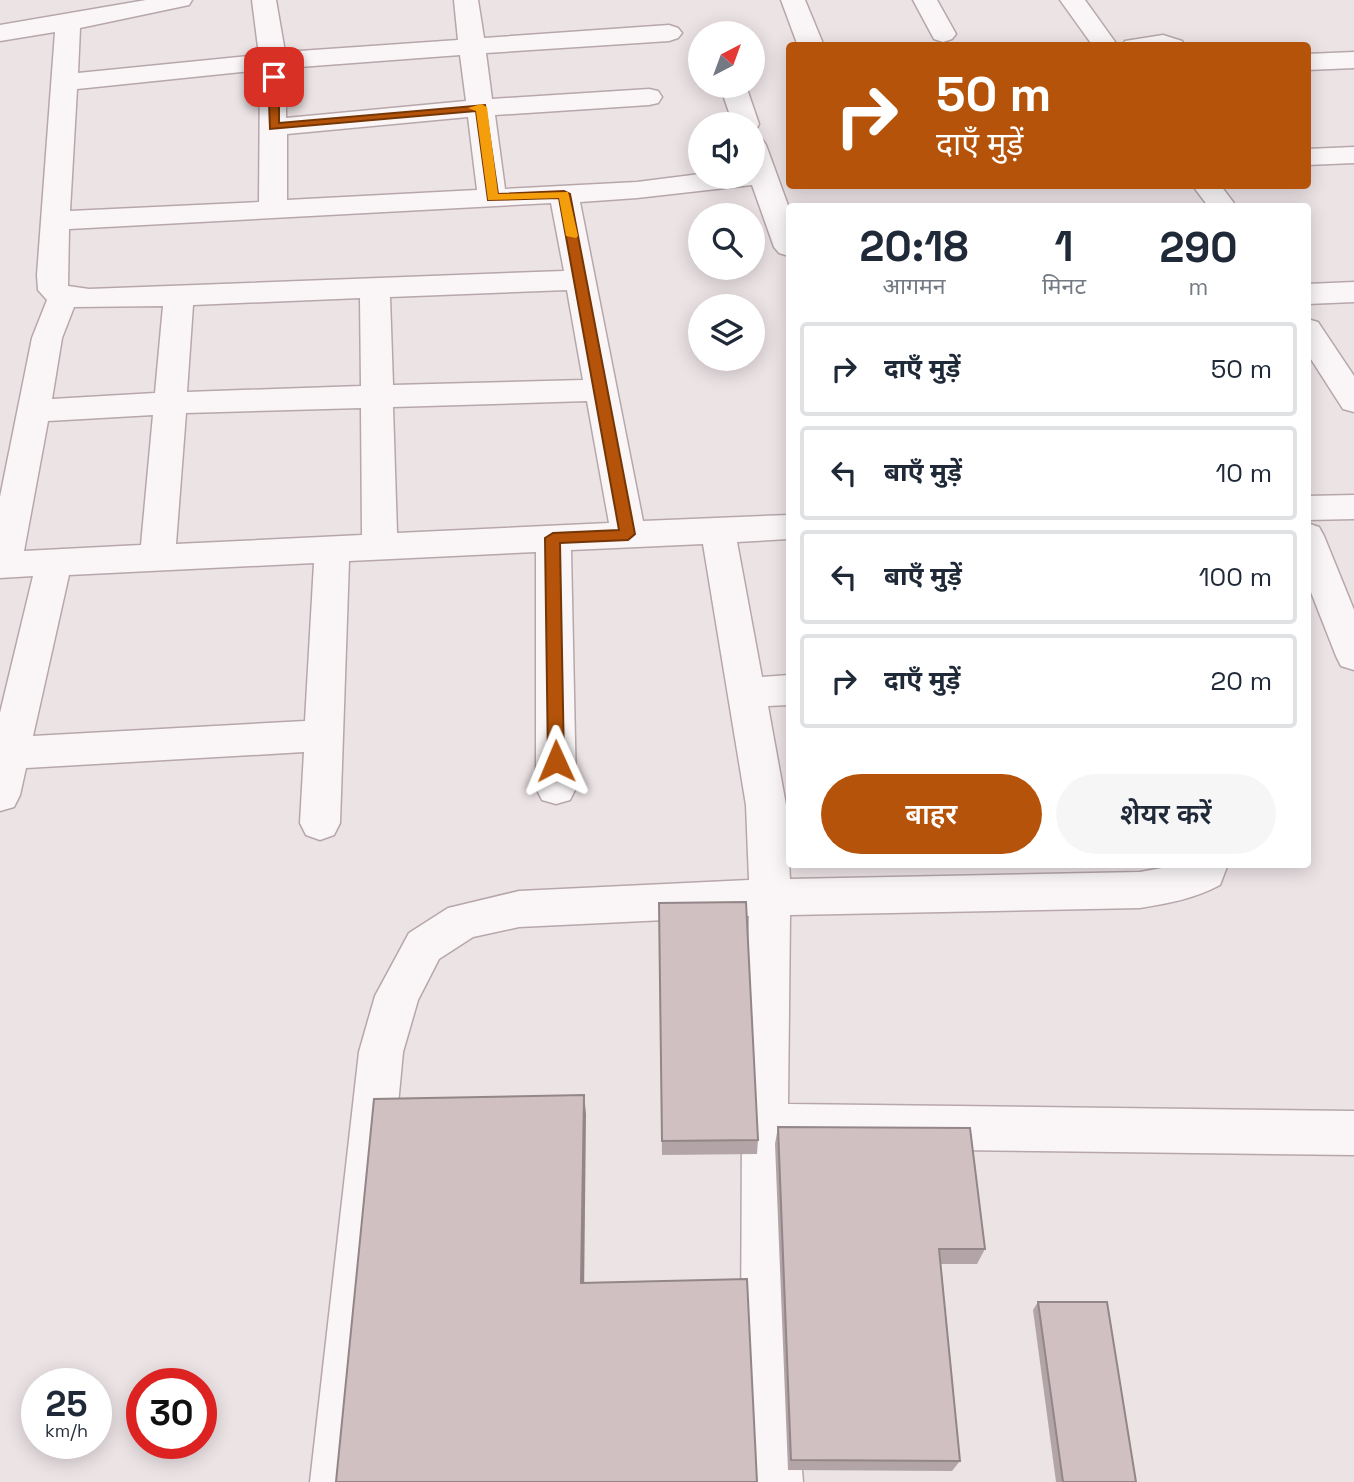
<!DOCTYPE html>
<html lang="hi">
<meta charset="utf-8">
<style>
body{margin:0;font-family:"Space Grotesk","Noto Sans Devanagari",sans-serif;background:#f6f6f7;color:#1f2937;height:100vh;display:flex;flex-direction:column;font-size:26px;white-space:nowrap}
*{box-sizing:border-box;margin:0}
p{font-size:23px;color:#747a83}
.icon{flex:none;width:38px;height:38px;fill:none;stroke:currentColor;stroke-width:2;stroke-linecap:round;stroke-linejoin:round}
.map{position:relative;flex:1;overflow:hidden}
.details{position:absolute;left:786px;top:203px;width:525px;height:665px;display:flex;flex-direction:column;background:#fff;border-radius:7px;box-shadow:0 4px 18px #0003}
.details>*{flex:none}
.guide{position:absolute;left:786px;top:42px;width:525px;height:147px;border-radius:7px;box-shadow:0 4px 18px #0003;background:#b45309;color:#fff;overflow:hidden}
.needle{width:46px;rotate:41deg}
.controls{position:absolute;left:688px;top:21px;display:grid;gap:14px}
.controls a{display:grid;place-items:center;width:77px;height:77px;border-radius:50%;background:#fff;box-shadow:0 4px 18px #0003;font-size:35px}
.speed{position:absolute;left:21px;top:1368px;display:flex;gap:14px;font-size:35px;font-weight:700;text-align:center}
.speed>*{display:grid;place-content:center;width:91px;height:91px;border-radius:50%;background:#fff;box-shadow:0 4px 18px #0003;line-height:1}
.speed small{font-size:18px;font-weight:400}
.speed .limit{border:10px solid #d22;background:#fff;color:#111}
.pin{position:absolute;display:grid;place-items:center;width:60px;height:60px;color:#fff;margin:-30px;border-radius:14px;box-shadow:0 4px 10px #0006}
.me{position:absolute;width:77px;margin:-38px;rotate:359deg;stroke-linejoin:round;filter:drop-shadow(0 0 5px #0008)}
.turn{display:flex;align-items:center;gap:24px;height:147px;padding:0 35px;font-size:32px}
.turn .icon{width:91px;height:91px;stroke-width:2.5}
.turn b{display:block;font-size:49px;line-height:60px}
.eta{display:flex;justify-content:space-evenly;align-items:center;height:119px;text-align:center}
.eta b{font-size:42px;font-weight:600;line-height:49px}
.cta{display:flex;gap:14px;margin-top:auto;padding:14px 35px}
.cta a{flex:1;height:80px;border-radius:42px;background:#b45309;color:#fff;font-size:28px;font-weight:600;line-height:80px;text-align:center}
.cta a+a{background:#f6f6f7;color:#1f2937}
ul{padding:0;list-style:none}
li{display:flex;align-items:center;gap:21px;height:94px;margin:0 14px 10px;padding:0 21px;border:4px solid #e0e1e3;border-radius:7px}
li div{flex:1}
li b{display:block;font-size:26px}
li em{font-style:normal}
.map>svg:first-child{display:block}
</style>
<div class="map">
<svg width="1354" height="1482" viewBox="0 0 1354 1482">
<rect width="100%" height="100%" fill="#ece3e5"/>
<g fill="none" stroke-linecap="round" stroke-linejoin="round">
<defs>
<g id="minor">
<path d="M146,0h46l-3,5 -109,23 -2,45 181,-18 -7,-55h24l9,52 173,-12 -4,-40h24l6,38 185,-13 9,3 4,5 -4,5 -9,3 -183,12 6,46 157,-10 9,2 4,6 -4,6 -9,2 -154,10 10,74 132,-7 63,-8v3h52v-40l10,2 4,6 23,63v48l-10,-3 -5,-6 -22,-62 -115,13 -57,4 63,319 146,-6v24l-52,3 25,135 27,-2v30l-21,1 18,99 4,74 350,-7 44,-8h44l-8,21c-26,14 -51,18 -80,23l-350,7 -2,189 566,7v44l-566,-7 3,196 12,138h-52l-10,-138 1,-218 7,-210 -230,11 -46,10 -34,22 -21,41 -15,52 -41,430h-52l49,-430 16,-56 34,-63 39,-25 71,-17 230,-11 -3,-75 -43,-261 -132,6 5,238 -6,12 -14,4 -14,-4 -6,-12v-236l-187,9 -9,262 -6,12 -14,5 -14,-5 -6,-12 4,-71 -278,16 -6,27 -6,12 -14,4v-98l33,-137 -33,2v-81l32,-159 15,-38 -9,-10 -1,-15 18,-243 -55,9v-16zM460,55l6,46 -180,17v-50zM260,70l-1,132 -189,9 7,-122zM468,117l9,73 -190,10v-66zM551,203l13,68 -475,18 -21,-3 1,-57zM567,290l16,90 -190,5 -3,-88zM360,298l1,88 -174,6 6,-87zM163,306l-8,87 -103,6 10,-61 12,-31zM587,401l22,122 -212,10 -4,-126zM361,408l1,127 -186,9 10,-131zM153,415l-12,130 -117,6 24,-130zM314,563l-9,158 -272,15 36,-161z"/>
<path d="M781,0h24l19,46h-26z"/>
<path d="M913,0h24l19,34 -4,5 -9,3 -9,-3z"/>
<path d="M1060,0h25l33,46h-25z"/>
<path d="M1163,35l19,6 3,5h-63l3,-5z"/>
<path d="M1354,52v16l-47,2v-16z"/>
<path d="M720,86h26l13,38 -3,6h-4v-6h-19z"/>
<path d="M1354,147v16l-47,2v-16z"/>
<path d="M1193,186h28l15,20h-28z"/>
<path d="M1354,282v20l-47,2v-20z"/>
<path d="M1307,319l11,3 36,54v36l-11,-3 -36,-56z"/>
<path d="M1354,495v24l-47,1v-24z"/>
<path d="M1307,523l12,4 5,9 30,74v60l-13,-4 -5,-10 -29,-74z"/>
</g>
</defs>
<use href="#minor" stroke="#b7a7aa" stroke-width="3"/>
<use href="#minor" fill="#faf6f7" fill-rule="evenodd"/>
</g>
<g fill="#b3a5a7">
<path d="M659,903l99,237 -1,14 -95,1z"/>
<path d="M778,1127l207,122 -8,15h-36l19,197 -8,10 -164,-1 -13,-326z"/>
<path d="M1038,1302l98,180h-80l-23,-172z"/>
</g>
<path fill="#928688" d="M584,1095l2,19 -2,184 -3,-15z"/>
<g fill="#d0c0c2" stroke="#928688" stroke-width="2">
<path d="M746,902l12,238 -96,1 -3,-238z"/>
<path d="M584,1095l-3,188 166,-4 10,203h-421l38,-383z"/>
<path d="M778,1127l192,1 15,121h-46l21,212 -169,-1z"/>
<path d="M1038,1302h69l29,180h-73z"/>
</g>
<path fill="#b45309" stroke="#753606" stroke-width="2" d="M274,74l5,3v46l206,-18 13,89 66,-3 6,3 65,340 -7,6 -68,3 4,218 -3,4h-11l-2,-4 -3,-223 8,-5 66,-3 -60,-332 -71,2 -12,-89 -206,18 -2,-52z"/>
<path fill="#f59e0b" d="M481,104l6,3 11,87 70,-2 10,44 -2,2 -10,-2 -7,-38 -71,2 -12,-89 -8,-3z"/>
</svg>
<div class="controls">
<a><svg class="needle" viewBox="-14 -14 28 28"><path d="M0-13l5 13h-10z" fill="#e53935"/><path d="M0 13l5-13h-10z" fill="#747a83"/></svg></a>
<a><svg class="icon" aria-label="sound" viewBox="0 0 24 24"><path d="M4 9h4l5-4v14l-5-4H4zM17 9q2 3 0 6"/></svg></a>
<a><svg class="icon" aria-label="search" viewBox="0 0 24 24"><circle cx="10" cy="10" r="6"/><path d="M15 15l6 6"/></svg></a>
<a><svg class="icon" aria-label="layers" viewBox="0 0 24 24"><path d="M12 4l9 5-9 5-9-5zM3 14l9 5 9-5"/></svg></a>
</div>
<div class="speed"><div>25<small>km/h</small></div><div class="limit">30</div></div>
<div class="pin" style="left:274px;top:77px;background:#d93025"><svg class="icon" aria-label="arrive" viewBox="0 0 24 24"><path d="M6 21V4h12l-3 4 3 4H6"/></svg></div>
<svg class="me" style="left:556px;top:761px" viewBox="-20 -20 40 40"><path d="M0-17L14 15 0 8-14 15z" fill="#b45309" stroke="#fff" stroke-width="4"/></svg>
<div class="guide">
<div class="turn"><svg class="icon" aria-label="right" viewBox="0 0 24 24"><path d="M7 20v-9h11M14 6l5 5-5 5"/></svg><div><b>50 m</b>दाएँ मुड़ें</div></div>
</div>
<section class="details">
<div class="eta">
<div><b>20:18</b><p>आगमन</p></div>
<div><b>1</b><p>मिनट</p></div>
<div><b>290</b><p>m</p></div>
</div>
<ul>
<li><svg class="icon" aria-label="right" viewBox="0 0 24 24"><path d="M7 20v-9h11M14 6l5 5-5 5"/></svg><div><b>दाएँ मुड़ें</b></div><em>50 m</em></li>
<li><svg class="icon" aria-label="left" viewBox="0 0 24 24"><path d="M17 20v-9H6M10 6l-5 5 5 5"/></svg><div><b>बाएँ मुड़ें</b></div><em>10 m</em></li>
<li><svg class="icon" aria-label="left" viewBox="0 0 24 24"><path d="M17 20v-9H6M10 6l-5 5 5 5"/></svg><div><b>बाएँ मुड़ें</b></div><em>100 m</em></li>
<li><svg class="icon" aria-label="right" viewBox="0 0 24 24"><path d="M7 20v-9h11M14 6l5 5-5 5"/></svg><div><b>दाएँ मुड़ें</b></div><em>20 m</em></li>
</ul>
<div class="cta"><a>बाहर</a><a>शेयर करें</a></div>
</section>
</div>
